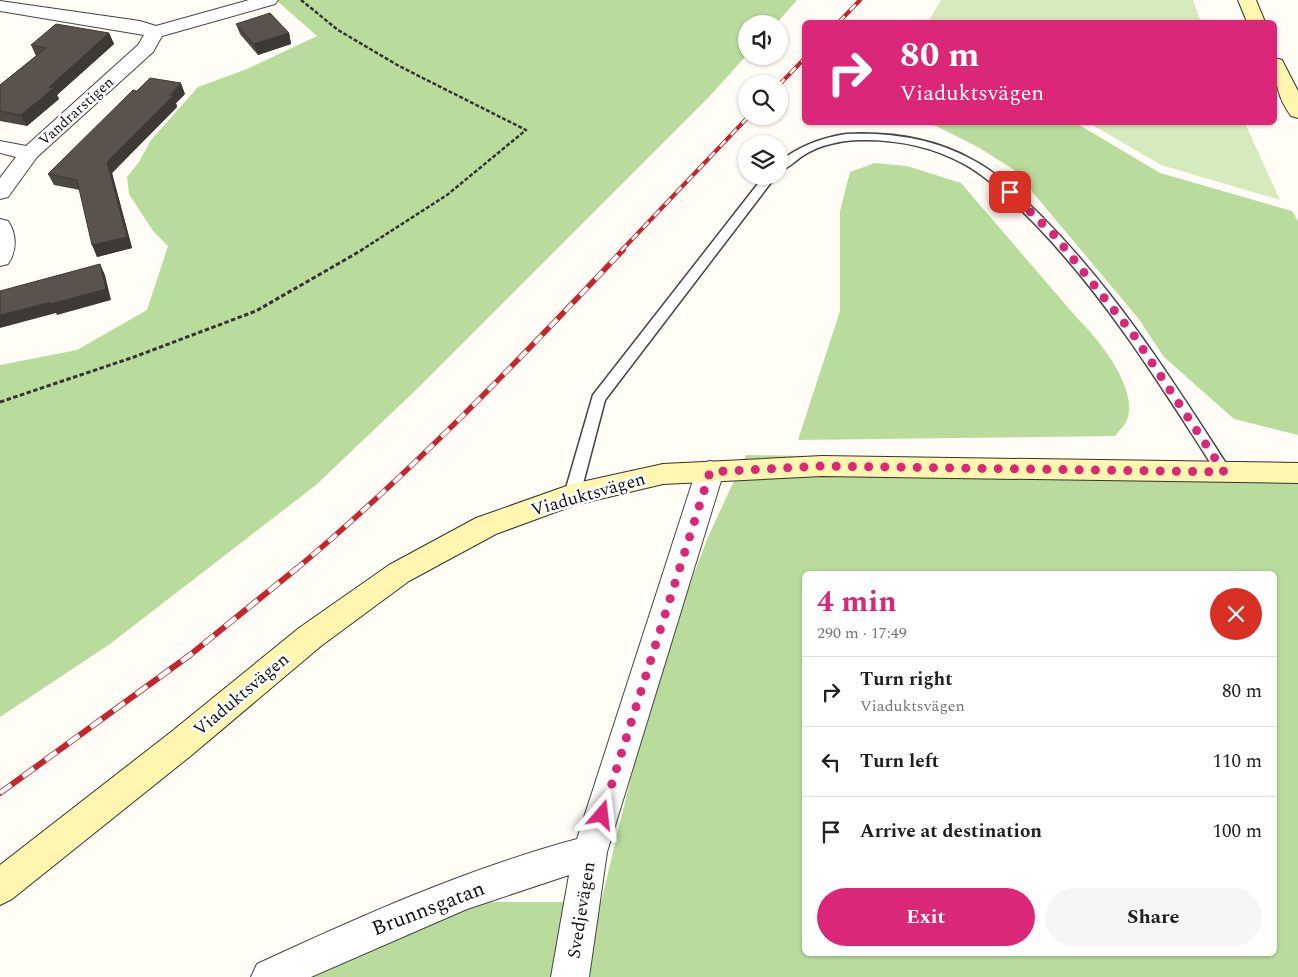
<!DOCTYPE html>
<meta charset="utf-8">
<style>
body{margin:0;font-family:Spectral,serif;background:#f6f6f6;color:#202124;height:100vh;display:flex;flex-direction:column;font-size:19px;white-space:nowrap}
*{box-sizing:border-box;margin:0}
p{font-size:16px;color:#757577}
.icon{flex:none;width:28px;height:28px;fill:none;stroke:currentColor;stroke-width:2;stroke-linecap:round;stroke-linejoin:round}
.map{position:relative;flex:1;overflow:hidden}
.drawer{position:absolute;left:802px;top:571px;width:475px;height:385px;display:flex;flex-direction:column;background:#fff;border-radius:8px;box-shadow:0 1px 4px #0004}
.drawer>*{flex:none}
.top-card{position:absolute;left:802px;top:20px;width:475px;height:105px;border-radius:8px;box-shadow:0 1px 4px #0004;background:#db2777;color:#fff;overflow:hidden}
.fabs{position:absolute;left:738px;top:15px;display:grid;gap:10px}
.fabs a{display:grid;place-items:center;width:50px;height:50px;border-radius:50%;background:#fff;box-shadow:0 1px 4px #0004;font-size:25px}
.pin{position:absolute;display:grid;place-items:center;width:42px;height:42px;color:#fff;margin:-21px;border-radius:10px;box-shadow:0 2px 8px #0006}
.me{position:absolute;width:55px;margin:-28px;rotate:17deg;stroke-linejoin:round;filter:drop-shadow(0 0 4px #0008)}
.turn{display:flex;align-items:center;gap:18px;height:105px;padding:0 15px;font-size:22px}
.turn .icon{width:65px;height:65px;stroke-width:2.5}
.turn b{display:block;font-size:35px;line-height:42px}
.round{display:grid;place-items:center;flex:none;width:52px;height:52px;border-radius:26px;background:#f6f6f6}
.headline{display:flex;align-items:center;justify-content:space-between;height:85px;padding:0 15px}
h1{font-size:30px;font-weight:700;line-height:38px;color:#db2777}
.primary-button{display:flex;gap:10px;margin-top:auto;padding:10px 15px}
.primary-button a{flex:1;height:58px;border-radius:30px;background:#db2777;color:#fff;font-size:20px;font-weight:700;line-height:58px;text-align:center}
.primary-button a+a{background:#f6f6f6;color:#202124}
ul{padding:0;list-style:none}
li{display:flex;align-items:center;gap:15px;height:70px;padding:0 15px;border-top:1px solid #e0e0e0}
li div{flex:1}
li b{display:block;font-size:19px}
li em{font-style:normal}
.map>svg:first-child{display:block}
</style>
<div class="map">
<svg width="1298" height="977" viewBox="0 0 1298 977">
<rect width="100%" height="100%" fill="#fffdf5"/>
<g fill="#d5ebbd">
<path d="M941,0h252l8,22h-273z"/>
<path d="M1089,123h156l35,77 -119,-35z"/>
</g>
<g fill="#b9dc9c" fill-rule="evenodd">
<path d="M276,0h521l-21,24h-30v32l-38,42 -288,288 -104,99 -206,159 -110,73v-352l77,-15 70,-40 21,-64 -15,-15 -24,-37 -2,-17 12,-15 12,-22 47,-53 49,-18 70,-33z"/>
<path d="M922,123h154l84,50 132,38 6,10v214l-64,-16 -70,-62 -26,-39 -124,-148 -36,-23 -42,-21z"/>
<path d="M875,163l32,3 54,17 116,135c21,20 66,75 48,106 -3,4 -7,8 -10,12l-317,4 42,-129v-100l10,-39z"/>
<path d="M746,455l133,2 419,20v500h-1029l97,-39 125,-36h110l55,-229 52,-136zM805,574h470v380h-470z"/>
</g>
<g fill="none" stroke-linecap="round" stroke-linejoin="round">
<defs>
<g id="lane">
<path d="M846,134c42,-2 87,4 125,25 28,14 51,38 73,60 73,74 129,162 185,249l2,4 -2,4h-10c-56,-87 -111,-176 -183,-251 -22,-22 -45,-46 -72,-61 -32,-18 -70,-25 -106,-24 -19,1 -38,5 -54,15 -8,5 -16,14 -25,16v-9c20,-16 42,-24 67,-28z"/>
<path d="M764,176h12l-171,224 -25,95 -3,4h-10l-3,-4 29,-100z"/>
</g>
<g id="street">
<path d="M249,0h29l-3,4 -113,32 -9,16 -116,105 -29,40 -8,2v-21l16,-21 -16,-4v-12l26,5 112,-101 6,-10 -144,-24v-10l140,20 16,5z"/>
<path d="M0,219l8,2c9,13 9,30 0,43l-8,2z"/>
<path d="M710,461l10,3 4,7 -117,381 -18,125h-38l18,-102 -102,34 -156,68h-60l6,-13c104,-48 209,-95 320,-125l119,-368 4,-7z"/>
</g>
<g id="secondary">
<path d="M1238,0h18l9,22h-18z"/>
<path d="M1275,58l7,2 16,31v27l-7,-2c-14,-19 -16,-35 -16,-58z"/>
<path d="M822,456l476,7v20l-476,-7 -159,8 -88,21 -79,29 -87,47 -88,65 -128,108 -181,145 -12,6v-40l171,-133 128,-104 90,-63 87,-47 96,-34 91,-20z"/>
</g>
</defs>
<use href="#lane" stroke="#444" stroke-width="3"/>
<use href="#street" stroke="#444" stroke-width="2"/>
<use href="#secondary" stroke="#333" stroke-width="2"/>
<path stroke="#333" stroke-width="2.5" stroke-dasharray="4 2" stroke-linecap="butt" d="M301,0l37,30 61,36 127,64 -79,65 -87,56"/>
<path stroke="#333" stroke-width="3" stroke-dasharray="4.5 2.5" stroke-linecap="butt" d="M0,402l134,-45 122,-46 106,-61"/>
<use href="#lane" fill="#fff" fill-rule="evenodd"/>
<use href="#street" fill="#fff" fill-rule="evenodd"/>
<use href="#secondary" fill="#fff6b0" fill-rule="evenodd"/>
<defs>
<g id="rail-far2">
<path d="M839,22l21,-22"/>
<path d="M779,85l26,-27"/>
<path d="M621,251l128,-135"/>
</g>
<path id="rail-far1" d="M295,570c117,-98 223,-209 328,-320"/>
<path id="rail" d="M0,793l190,-138 106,-86"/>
</defs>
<use href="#rail-far2" stroke="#c4262e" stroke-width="4"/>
<use href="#rail-far1" stroke="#c4262e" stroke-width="5.5"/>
<use href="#rail" stroke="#c4262e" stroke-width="6"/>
<use href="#rail-far2" stroke="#fff" stroke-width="2.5" stroke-dasharray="8" stroke-linecap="butt"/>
<use href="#rail-far1" stroke="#fff" stroke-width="4" stroke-dasharray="11" stroke-linecap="butt"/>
<use href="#rail" stroke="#fff" stroke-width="4.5" stroke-dasharray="14" stroke-linecap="butt"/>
</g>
<g fill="#4d4742">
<path d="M236,24l53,9 2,11 -33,11 -18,-21z"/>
<path d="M109,33l5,11 -57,51 2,4 -32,27 -27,-5v-36l36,-29 -5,-11z"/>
<path d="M185,94l-9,9 1,4 -65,66 20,75 -35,9 -17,-67 -26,-5 -6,-11z"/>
</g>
<g fill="#3f3936">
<path d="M109,33l5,11 -57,51 2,4 -32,27 -6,-11 28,-28z"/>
<path d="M289,33l2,11 -33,11 -4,-11z"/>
<path d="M181,83l4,11 -9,9 1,4 -65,66 20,75 -35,9 -5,-12 15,-83z"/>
<path d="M100,264l5,11 6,25 -54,15 -1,-2 -56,15v-13l50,-13z"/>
</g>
<g fill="#5a524d" stroke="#3f3936">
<path d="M270,13l19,20 -35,11 -18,-20z"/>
<path d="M56,24l53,9 -60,54 5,1 -33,27 -21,-4v-26l46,-37 -15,-3z"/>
<path d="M150,78l31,5 -12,12 4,1 -66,66 20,75 -35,8 -15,-65 -29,-6 85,-84 4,1z"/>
<path d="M100,264l6,25 -55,15 -1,-2 -50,13v-24z"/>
</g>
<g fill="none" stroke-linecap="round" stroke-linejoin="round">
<path stroke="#db2777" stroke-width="9" stroke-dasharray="0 16.2" d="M602,815l108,-343 112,-6 402,6 -91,-138 -78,-98 -45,-44"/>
</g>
<g text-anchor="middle" stroke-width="5" stroke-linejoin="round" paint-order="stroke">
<g font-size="15" fill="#111" stroke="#fff">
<text transform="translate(76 111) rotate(-42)" y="5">Vandrarstigen</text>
</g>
<g font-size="18" fill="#111" stroke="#fff">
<text transform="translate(588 494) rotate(-16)" y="6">Viaduktsvägen</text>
<text transform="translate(241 694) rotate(-40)" y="6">Viaduktsvägen</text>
<text transform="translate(581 910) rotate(-81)" y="6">Svedjevägen</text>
</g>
<g font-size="21" fill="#111" stroke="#fff">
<text transform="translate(428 908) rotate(-21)" y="7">Brunnsgatan</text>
</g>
</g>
</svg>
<div class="fabs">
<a><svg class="icon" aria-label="sound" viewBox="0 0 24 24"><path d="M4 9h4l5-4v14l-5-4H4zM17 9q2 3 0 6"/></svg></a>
<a><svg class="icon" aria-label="search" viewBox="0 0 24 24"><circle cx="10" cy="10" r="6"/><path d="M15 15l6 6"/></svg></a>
<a><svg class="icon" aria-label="layers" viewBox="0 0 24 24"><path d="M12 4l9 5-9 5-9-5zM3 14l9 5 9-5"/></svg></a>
</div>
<div class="pin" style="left:1010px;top:192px;background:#d93025"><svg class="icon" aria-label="arrive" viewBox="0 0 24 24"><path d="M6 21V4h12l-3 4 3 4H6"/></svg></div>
<svg class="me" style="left:602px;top:815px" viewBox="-20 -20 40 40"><path d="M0-17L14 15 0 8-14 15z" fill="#db2777" stroke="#fff" stroke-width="4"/></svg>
<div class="top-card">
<div class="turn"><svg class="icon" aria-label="right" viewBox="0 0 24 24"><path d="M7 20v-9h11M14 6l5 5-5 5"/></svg><div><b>80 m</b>Viaduktsvägen</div></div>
</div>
<section class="drawer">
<div class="headline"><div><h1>4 min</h1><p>290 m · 17:49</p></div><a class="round" style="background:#d93025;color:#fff"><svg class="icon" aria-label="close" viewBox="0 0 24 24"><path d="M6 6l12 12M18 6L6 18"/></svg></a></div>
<ul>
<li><svg class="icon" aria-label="right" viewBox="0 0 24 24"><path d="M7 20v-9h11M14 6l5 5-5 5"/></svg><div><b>Turn right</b><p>Viaduktsvägen</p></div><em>80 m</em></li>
<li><svg class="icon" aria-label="left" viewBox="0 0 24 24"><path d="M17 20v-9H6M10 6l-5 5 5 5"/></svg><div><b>Turn left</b></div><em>110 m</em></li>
<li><svg class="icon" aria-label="arrive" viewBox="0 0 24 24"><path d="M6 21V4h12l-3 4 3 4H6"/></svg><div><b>Arrive at destination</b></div><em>100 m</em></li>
</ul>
<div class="primary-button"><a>Exit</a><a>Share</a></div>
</section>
</div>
